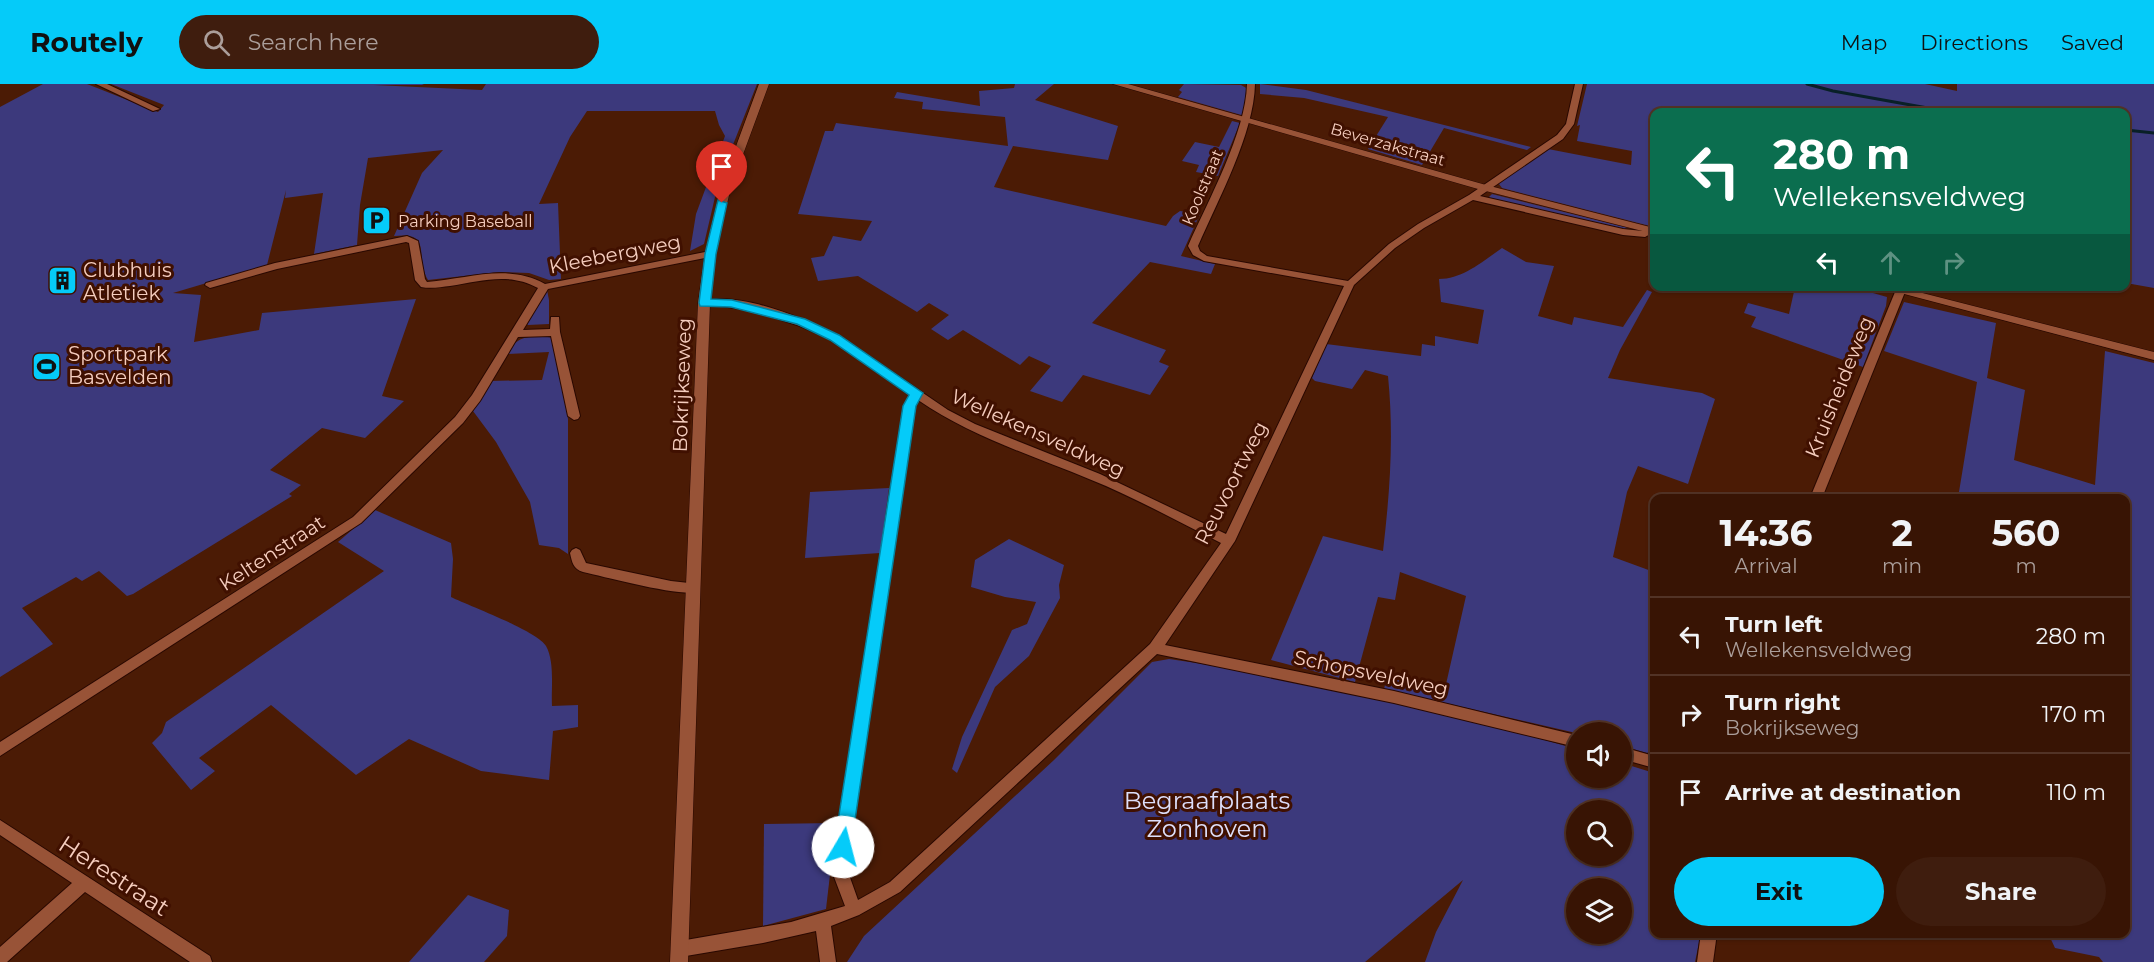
<!DOCTYPE html>
<style>
body{margin:0;font-family:Montserrat,sans-serif;background:#3f1d0e;color:#f1f3f6;height:100vh;display:flex;flex-direction:column;font-size:22px;white-space:nowrap}
*{box-sizing:border-box;margin:0}
p{font-size:20px;color:#ab9e9a}
.icon{flex:none;width:33px;height:33px;fill:none;stroke:currentColor;stroke-width:2;stroke-linecap:round;stroke-linejoin:round}
.map{position:relative;flex:1;overflow:hidden}
.sheet{position:absolute;left:1650px;top:410px;width:480px;height:444px;display:flex;flex-direction:column;background:#381404;border-radius:12px;box-shadow:0 2px 4px #0004,0 0 0 2px #523326}
.sheet>*{flex:none}
.guide{position:absolute;left:1650px;top:24px;width:480px;height:183px;border-radius:12px;box-shadow:0 2px 4px #0004,0 0 0 2px #523326;background:#0b6e4f;color:#fff;overflow:hidden}
.tools{position:absolute;left:1566px;top:638px;display:grid;gap:12px}
.tools a{display:grid;place-items:center;width:66px;height:66px;border-radius:50%;background:#381404;box-shadow:0 2px 4px #0004,0 0 0 2px #523326;font-size:30px}
.pin{position:absolute;display:grid;place-items:center;width:51px;height:51px;color:#fff;margin:-62px -26px;border-radius:50% 50% 50% 0;rotate:-45deg;box-shadow:0 0 6px #0007}
.pin .icon{rotate:45deg}
.me{position:absolute;width:66px;margin:-33px;rotate:8deg;stroke-linejoin:round;filter:drop-shadow(0 0 4px #0008)}
.turn{display:flex;align-items:center;gap:21px;height:126px;padding:0 24px;font-size:27px}
.turn .icon{width:78px;height:78px;stroke-width:2.5}
.turn b{display:block;font-size:42px;line-height:51px}
.lanes{display:flex;align-items:center;height:57px;padding:0 24px;background:#0003;justify-content:center;gap:30px;direction:ltr}
.lanes .off{opacity:.35}
.eta{display:flex;justify-content:space-evenly;align-items:center;height:102px;text-align:center}
.eta b{font-size:36px;font-weight:700;line-height:42px}
.button{display:flex;gap:12px;margin-top:auto;padding:12px 24px}
.button a{flex:1;height:69px;border-radius:36px;background:#05cbf9;color:#111;font-size:24px;font-weight:700;line-height:69px;text-align:center}
.button a+a{background:#3f1d0e;color:#f1f3f6}
ul{padding:0;list-style:none}
li{display:flex;align-items:center;gap:18px;height:78px;padding:0 24px;border-top:2px solid #523326}
li div{flex:1}
li b{display:block;font-size:22px}
li em{font-style:normal}
header{display:flex;align-items:center;gap:36px;box-sizing:border-box;height:84px;padding:0 30px;background:#05cbf9;color:#111}
header strong{font-size:28px}
nav{display:flex;gap:33px;margin-inline-start:auto;font-size:21px}
.search{width:420px;height:54px;background:#3f1d0e;display:flex;align-items:center;gap:15px;box-sizing:border-box;padding:0 21px;border-radius:33px;color:#ab9e9a;font-size:22px}
.map>svg:first-child{display:block}
</style>
<header>
<strong>Routely</strong>
<div class="search"><svg class="icon" aria-label="search" viewBox="0 0 24 24"><circle cx="10" cy="10" r="6"/><path d="M15 15l6 6"/></svg>Search here</div>
<nav><a>Map</a><a>Directions</a><a>Saved</a></nav>
</header>
<div class="map">
<svg width="2154" height="878" viewBox="0 0 2154 878">
<rect width="100%" height="100%" fill="#4b1b05"/>
<g fill="#3c397c" fill-rule="evenodd">
<path d="M43,0h44l71,28 6,-7 -53,-21h311l2,1h-50l108,5 4,-6h271l-38,96 -15,64 -14,7 6,-37 29,-78 -6,-11 -4,-14h-128l-17,26 -31,67 19,-1 3,76 -12,1 -20,-7 -30,-1 -71,8c-14,-23 6,-49 -34,-44l28,-63 21,-23 -75,8 -8,47 -3,40 -43,9 9,-61 -38,5 1,-8 -19,75 -94,28 28,2 -7,47 65,-12 3,-17 154,-14 -34,97 22,5 -39,37 -43,-10 -52,42 31,15 -12,9 3,2 -159,98 -6,2 -28,-25 -17,10 -6,-4 -54,31 31,36 -53,33v-570z"/>
<path d="M1015,0h39l-19,16 83,26 -10,34 -95,-14 -19,41 172,39 7,-10 7,-5 20,3 -19,42 34,8 -4,10 -61,-12 -58,61 74,27 -7,12 10,4 -19,29 -67,-20 -21,27 -32,-11 21,-25 -22,-10 -9,9 -57,-35 -15,10 -17,-11 18,-14 -20,-12 -12,9 -59,-36 -40,5 -7,-23 13,-2 9,-20 28,5 11,-20 -74,-7 27,-83h8l3,-8 172,23 -3,-29 -83,-8 1,-7 -29,-4 3,-6 83,14 -1,-15 35,-3z"/>
<path d="M1184,0l57,1 7,4 -3,27 -67,-19 4,-5 -3,-2z"/>
<path d="M1260,0l46,6 225,57 -4,3 -83,-22 -22,37 -54,-16 20,-32 -84,-19 -44,-4z"/>
<path d="M1587,0h338l32,7v-7h197v204l-28,-5v-171h-472v115l-152,-39 -3,-4v-3l49,-32 83,16 1,-14 -55,-10 3,-16 -3,1z"/>
<path d="M1232,37l8,2 -22,53 -22,-4 3,-7 -17,-4 13,-19 24,5z"/>
<path d="M1492,110l136,34 -4,1 -133,-29 -2,-3z"/>
<path d="M1502,164l24,14 28,4 -16,50 34,9 2,-8 49,10 24,-37 5,2 -32,58 -12,28 94,15 13,6 -27,85 -50,-18 -11,26 -14,65 41,15 -2,57 1,120 -6,4 -25,-7v-14l-46,1 -192,-44 3,-12 57,16 22,-97 -66,-24 -5,28 -17,-3 -23,85 -84,-22 52,-124 60,15c7,-60 11,-114 5,-175l-23,-6 -13,19 -37,-8 -3,-3 14,-34 95,12 1,-12 13,2v-10l43,8 6,-34 -43,-8 -2,-23c24,0 44,-18 63,-31z"/>
<path d="M1795,203h57l35,10 -1,9 -23,61 -112,-40 5,-10 -12,-4 4,-10 41,11z"/>
<path d="M547,206l2,10v24l-21,1 -2,-2z"/>
<path d="M1904,218l92,21 -9,55 38,12 -11,70 81,25 10,-134 49,12v599h-51l-4,-5 -44,-9 -7,-15h78v-435h-168l19,-116 -93,-31z"/>
<path d="M543,252l10,2 15,81v135l-9,-6 -20,-3 -9,-43 -34,-60 -23,-31 17,-30 52,-1 7,-28 -42,2c9,-17 18,-17 36,-18z"/>
<path d="M889,404l-9,65 -75,5 5,-66z"/>
<path d="M375,426l76,33 2,16 -2,38c18,9 87,34 95,49 9,16 5,43 6,60l26,-1v22l-25,4 -4,49 -68,-9 -72,-32 -53,36 -85,-70 -72,53 16,13 -24,19 -39,-47 10,-10 4,-11 218,-151 -46,-29z"/>
<path d="M1009,455l55,26 -5,20 1,13 -31,58 -34,31 -38,86 -5,-4 10,-32 50,-107 15,-6 9,-22 -31,-5 -34,-10 4,-27z"/>
<path d="M1169,575c52,7 103,18 154,29 85,17 170,36 253,61v28h46v-14l32,10v160h47l-6,29h-270l11,-30 27,-52 -98,82h-518l17,-26 190,-176 98,-98zM1576,726h46v45h-46zM1576,804h46v45h-46z"/>
<path d="M836,739l-10,86 -63,17 1,-102z"/>
<path d="M468,811l41,15 -2,26 -23,26h-75z"/>
</g>
<g fill="none" stroke-linecap="round" stroke-linejoin="round">
<g stroke="#092027" stroke-width="3">
<path d="M1807,0l26,7 117,21"/>
<path d="M2126,46l28,3"/>
</g>
<defs>
<g id="minor">
<path d="M96,0h11l53,25 -7,2z"/>
<path d="M1247,0h8c-1,50 -37,116 -57,162l2,5 7,5 141,25 41,-37 29,-20 51,-29 88,-60 9,-11 9,-40h8l-9,40 -11,15 -83,57 143,33 20,2 5,-3h6v4l-9,5 -22,-2 -150,-35 -49,28 -29,20 -41,37 -119,256 -70,104 229,46 182,44v12l-182,-44 -237,-49 -257,238 -41,23 -28,11 5,36h-16l-4,-31 -53,12 -83,14 -6,-2 -2,-6 2,-6 6,-2 111,-19 54,-16 -14,-37 74,-463 5,-11 -80,-56 -30,-13 -46,-15 -33,-5h-17l-5,-3 1,-2c43,-9 100,16 138,34l110,75 27,14 125,50 126,60 118,-248 -140,-25 -11,-6 -5,-9c20,-45 58,-114 59,-162zM918,316c52,36 113,55 171,79 45,18 88,42 132,64l-71,101 -260,238 -32,18 -11,-31 68,-463z"/>
<path d="M407,152l11,5 7,38 2,3c41,-3 80,-19 118,2l165,-33 5,3 -5,3 -162,32 -25,41 27,-1 1,-12h8l1,15 20,84 -2,3 -4,1 -6,-4 -17,-80 -33,1 -38,64 -17,22 -102,100 -361,233v-14l353,-225 102,-100 17,-22 66,-107c-29,-16 -57,-7 -88,-2 -9,1 -19,3 -29,1l-6,-7 -6,-37 -3,-1 -129,27 -67,19 -5,-3 1,-2 69,-20z"/>
<path d="M1900,205l5,3 -83,206h-12l85,-206z"/>
<path d="M576,464l4,2 6,13 85,18 27,3 2,4 -2,4c-18,5 -92,-15 -115,-20 -10,-3 -11,-10 -13,-19l2,-3z"/>
<path d="M1622,663l32,9v12l-32,-9z"/>
<path d="M0,736l210,136 2,6h-22l-105,-70 -78,70h-7v-15l72,-64 -72,-48z"/>
<path d="M1701,849h16l-4,29h-16z"/>
</g>
<g id="tertiary">
<path d="M759,0h10l-38,103 -16,67 -5,49 -22,659h-18l28,-659 7,-49 16,-67z"/>
<path d="M1113,0h15l358,101 168,43v6l-176,-45z"/>
<path d="M1874,202h21l259,66v8z"/>
</g>
</defs>
<use href="#minor" stroke="#290800" stroke-width="2"/>
<use href="#tertiary" stroke="#290800" stroke-width="1"/>
<use href="#minor" fill="#985337" fill-rule="evenodd"/>
<use href="#tertiary" fill="#985337" fill-rule="evenodd"/>
</g>
<path fill="#05cbf9" stroke="#0384a2" stroke-width="1.5" d="M718,116l9,3 -11,51 -5,45 21,1 73,19 34,16 84,58 -7,13 -65,441 -2,5 -6,2 -6,-2 -3,-5 69,-441 6,-11 -79,-55 -33,-16 -66,-17 -31,-1 -1,-3 6,-49z"/>
<defs>
<symbol id="parking-square" viewBox="-11 -11 22 22"><rect x="-9" y="-9" width="18" height="18" rx="4" fill="#05cbf9" stroke="#401000"/><path d="M-3.5-5.5H1a3.5 3.5 0 0 1 0 7H-1V5.5H-3.5ZM-1-3.4V-.6H.8a1.4 1.4 0 0 0 0-2.8Z" fill="#111"/></symbol>
<symbol id="building-square" viewBox="-11 -11 22 22"><rect x="-9" y="-9" width="18" height="18" rx="4" fill="#05cbf9" stroke="#401000"/><path d="M-4-6H4V6H1V3H-1V6H-4ZM-2.5-4.3h1.7v1.8h-1.7ZM.8-4.3h1.7v1.8H.8ZM-2.5-1h1.7V.8h-1.7ZM.8-1h1.7V.8H.8Z" fill="#111"/></symbol>
<symbol id="stadium-square" viewBox="-11 -11 22 22"><rect x="-9" y="-9" width="18" height="18" rx="4" fill="#05cbf9" stroke="#401000"/><path d="M0-5a6.5 5 0 1 0 0 10a6.5 5 0 1 0 0-10ZM-3.5-1.8h7v3.6h-7Z" fill="#111"/></symbol>
</defs>
<g fill-rule="evenodd">
<use href="#parking-square" x="360" y="120" width="33" height="33"/>
<use href="#building-square" x="46" y="180" width="33" height="33"/>
<use href="#stadium-square" x="30" y="266" width="33" height="33"/>
</g>
<g text-anchor="middle" stroke-width="6" stroke-linejoin="round" paint-order="stroke">
<g font-size="16" fill="#f5cdbe" stroke="#401000">
<text transform="translate(1388 60) rotate(16)" y="6">Beverzakstraat</text>
<text transform="translate(1202 103) rotate(-67)" y="6">Koolstraat</text>
</g>
<g font-size="16" fill="#f5cdbe" stroke="#401000" text-anchor="start">
<text x="398" y="143">Parking Baseball</text>
</g>
<g font-size="20" fill="#f5cdbe" stroke="#401000">
<text transform="translate(615 170) rotate(-11)" y="7">Kleebergweg</text>
<text transform="translate(682 301) rotate(-88)" y="7">Bokrijkseweg</text>
<text transform="translate(1839 303) rotate(-68)" y="7">Kruisheideweg</text>
<text transform="translate(1038 349) rotate(24)" y="7">Wellekensveldweg</text>
<text transform="translate(1231 399) rotate(-63)" y="7">Reuvoortweg</text>
<text transform="translate(272 469) rotate(-33)" y="7">Keltenstraat</text>
<text transform="translate(1371 589) rotate(12)" y="7">Schopsveldweg</text>
</g>
<g font-size="20" fill="#f5cdbe" stroke="#401000" text-anchor="start">
<text x="83" y="193">Clubhuis<tspan x="83" dy="23">Atletiek</tspan></text>
<text x="68" y="277">Sportpark<tspan x="68" dy="23">Basvelden</tspan></text>
</g>
<g font-size="24" fill="#dddffb" stroke="#401000">
<text x="1207" y="725">Begraafplaats<tspan x="1207" dy="28">Zonhoven</tspan></text>
</g>
<g font-size="24" fill="#f5cdbe" stroke="#401000">
<text transform="translate(114 792) rotate(33)" y="8">Herestraat</text>
</g>
</g>
</svg>
<div class="tools">
<a><svg class="icon" aria-label="sound" viewBox="0 0 24 24"><path d="M4 9h4l5-4v14l-5-4H4zM17 9q2 3 0 6"/></svg></a>
<a><svg class="icon" aria-label="search" viewBox="0 0 24 24"><circle cx="10" cy="10" r="6"/><path d="M15 15l6 6"/></svg></a>
<a><svg class="icon" aria-label="layers" viewBox="0 0 24 24"><path d="M12 4l9 5-9 5-9-5zM3 14l9 5 9-5"/></svg></a>
</div>
<div class="pin" style="left:722px;top:119px;background:#d93025"><svg class="icon" aria-label="arrive" viewBox="0 0 24 24"><path d="M6 21V4h12l-3 4 3 4H6"/></svg></div>
<svg class="me" style="left:843px;top:763px" viewBox="-20 -20 40 40"><circle r="19" fill="#fff"/><path d="M0-13L10 11 0 6-10 11z" fill="#05cbf9"/></svg>
<div class="guide">
<div class="turn"><svg class="icon" aria-label="left" viewBox="0 0 24 24"><path d="M17 20v-9H6M10 6l-5 5 5 5"/></svg><div><b>280 m</b>Wellekensveldweg</div></div>
<div class="lanes"><svg class="icon" aria-label="left" viewBox="0 0 24 24"><path d="M17 20v-9H6M10 6l-5 5 5 5"/></svg><svg class="icon off" aria-label="ahead" viewBox="0 0 24 24"><path d="M12 20V5M6 11l6-6 6 6"/></svg><svg class="icon off" aria-label="right" viewBox="0 0 24 24"><path d="M7 20v-9h11M14 6l5 5-5 5"/></svg></div>
</div>
<section class="sheet">
<div class="eta">
<div><b>14:36</b><p>Arrival</p></div>
<div><b>2</b><p>min</p></div>
<div><b>560</b><p>m</p></div>
</div>
<ul>
<li><svg class="icon" aria-label="left" viewBox="0 0 24 24"><path d="M17 20v-9H6M10 6l-5 5 5 5"/></svg><div><b>Turn left</b><p>Wellekensveldweg</p></div><em>280 m</em></li>
<li><svg class="icon" aria-label="right" viewBox="0 0 24 24"><path d="M7 20v-9h11M14 6l5 5-5 5"/></svg><div><b>Turn right</b><p>Bokrijkseweg</p></div><em>170 m</em></li>
<li><svg class="icon" aria-label="arrive" viewBox="0 0 24 24"><path d="M6 21V4h12l-3 4 3 4H6"/></svg><div><b>Arrive at destination</b></div><em>110 m</em></li>
</ul>
<div class="button"><a>Exit</a><a>Share</a></div>
</section>
</div>
